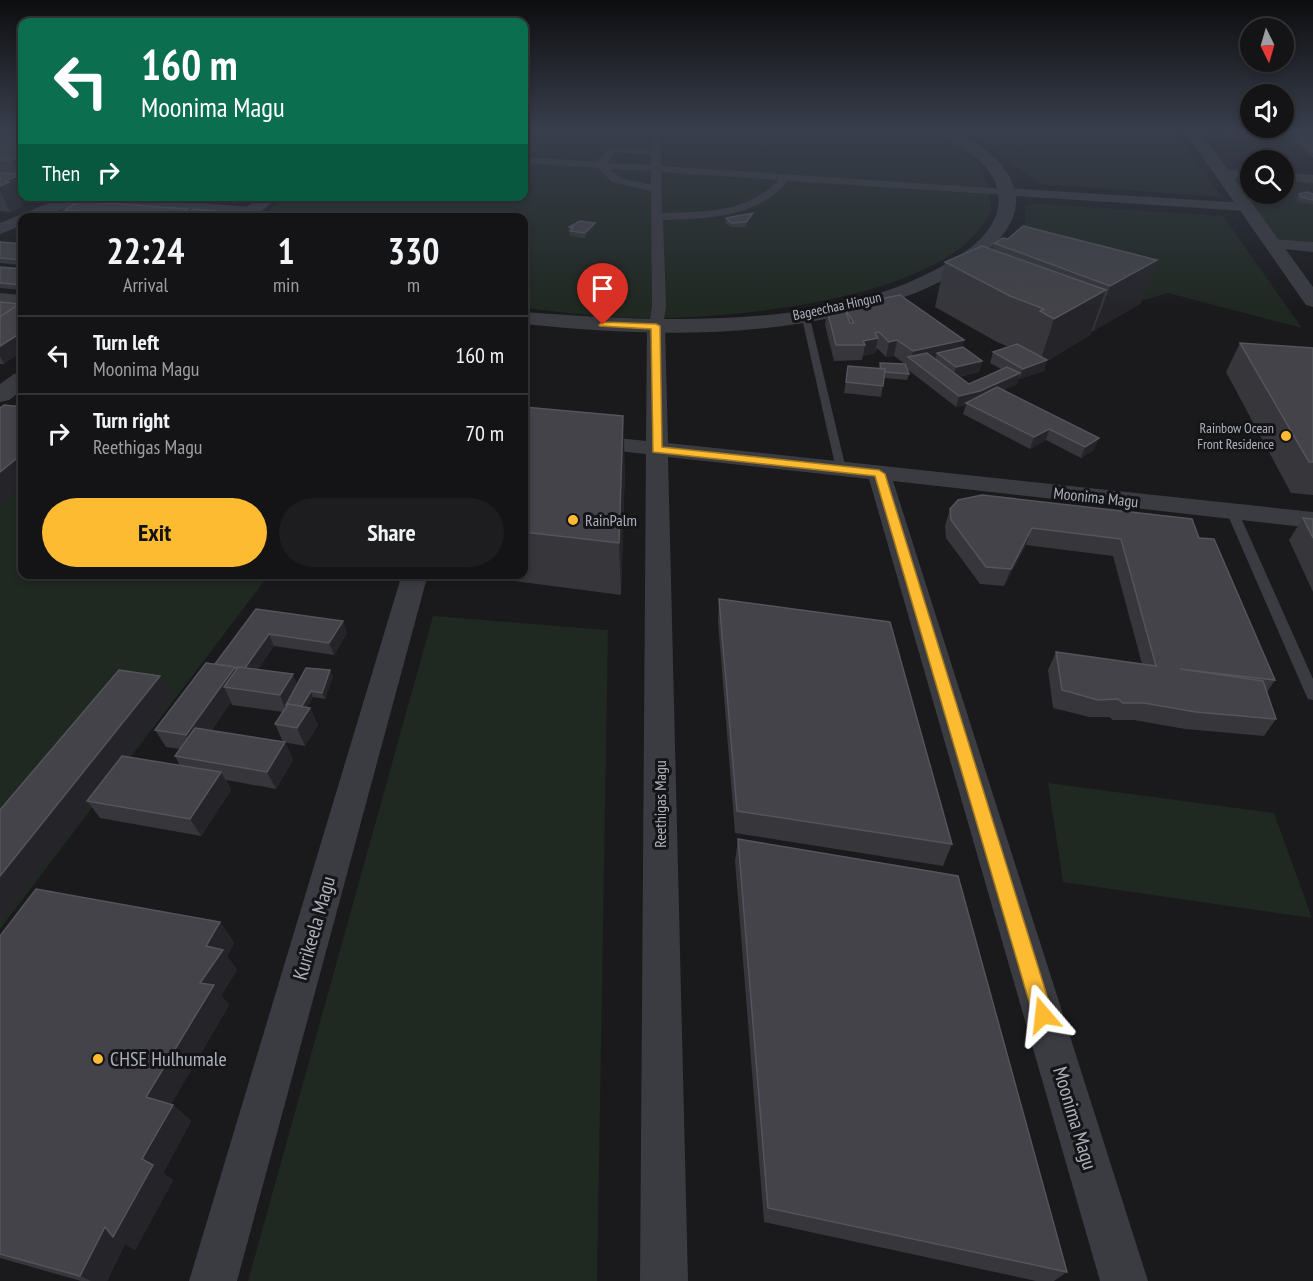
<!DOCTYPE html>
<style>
body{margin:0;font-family:"PT Sans Narrow",sans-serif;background:#1d1d1f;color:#f1f3f6;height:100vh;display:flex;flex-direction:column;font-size:22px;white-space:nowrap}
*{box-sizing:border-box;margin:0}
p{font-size:20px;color:#9d9ea1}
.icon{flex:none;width:33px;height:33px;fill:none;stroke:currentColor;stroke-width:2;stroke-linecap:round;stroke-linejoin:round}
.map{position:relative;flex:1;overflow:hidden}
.side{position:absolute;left:18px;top:213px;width:510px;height:366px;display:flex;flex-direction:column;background:#141416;border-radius:12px;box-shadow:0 3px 9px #0003,0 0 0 2px #333335}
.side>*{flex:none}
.top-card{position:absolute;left:18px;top:18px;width:510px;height:183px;border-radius:12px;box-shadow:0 3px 9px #0003,0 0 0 2px #333335;background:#0b6e4f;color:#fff;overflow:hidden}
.needle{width:39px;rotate:175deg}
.tools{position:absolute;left:1240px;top:18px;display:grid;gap:12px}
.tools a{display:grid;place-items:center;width:54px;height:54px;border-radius:50%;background:#141416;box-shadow:0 3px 9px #0003,0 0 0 2px #333335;font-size:30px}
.pin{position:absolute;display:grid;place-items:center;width:51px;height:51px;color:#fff;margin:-62px -26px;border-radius:50% 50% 50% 0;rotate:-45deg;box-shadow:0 0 6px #0007}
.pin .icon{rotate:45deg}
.me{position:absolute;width:66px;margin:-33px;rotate:343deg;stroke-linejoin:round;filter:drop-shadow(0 0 4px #0008)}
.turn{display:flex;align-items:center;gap:21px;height:126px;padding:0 24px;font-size:27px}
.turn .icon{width:78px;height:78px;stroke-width:2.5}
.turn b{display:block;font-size:42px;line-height:51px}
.then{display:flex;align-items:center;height:57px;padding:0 24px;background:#0003;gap:12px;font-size:22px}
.eta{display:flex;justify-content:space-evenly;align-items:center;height:102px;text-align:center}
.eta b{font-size:36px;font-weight:700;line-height:42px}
.button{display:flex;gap:12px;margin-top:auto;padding:12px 24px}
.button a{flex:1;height:69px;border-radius:36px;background:#fdbb31;color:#111;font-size:24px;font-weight:700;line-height:69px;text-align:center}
.button a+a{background:#1d1d1f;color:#f1f3f6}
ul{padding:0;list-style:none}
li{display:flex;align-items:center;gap:18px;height:78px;padding:0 24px;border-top:2px solid #333335}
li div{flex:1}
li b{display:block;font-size:22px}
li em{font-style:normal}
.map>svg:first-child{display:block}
</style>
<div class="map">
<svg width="1313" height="1281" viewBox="0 0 1313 1281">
<rect width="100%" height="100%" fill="#1a1a1d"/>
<g fill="#1f2821">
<path d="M524,129h406c30,17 52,28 59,64 1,7 4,14 0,21 -38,83 -249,104 -330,104 -45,1 -91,-5 -135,-10v-90h-266l28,-21 238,-1z"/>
<path d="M957,129h216l49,68 -182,-13 -65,-46z"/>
<path d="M1222,174l29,1v19h33v-17l29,2v68l-41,-3z"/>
<path d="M1039,204l184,12 79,112 -134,-35 -23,7 -149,-39 29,-38v-17z"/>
<path d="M22,399v175l247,1 -269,354v-513z"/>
<path d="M433,616l175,14 -11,651h-349z"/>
<path d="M1048,783l226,30 38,105 -249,-36z"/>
</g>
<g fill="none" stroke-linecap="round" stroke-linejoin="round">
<g fill="#3b3c42" fill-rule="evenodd">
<path d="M805,311l4,3 37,155 -5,3 -5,-3 -35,-155z"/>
<path d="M1232,507l6,4 75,168v21l-5,-1 -2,-4 -80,-184z"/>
</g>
<path fill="#3b3c42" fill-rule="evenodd" d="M650,129h10l1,37 345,23 5,3 -5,3 -218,-14c-31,37 -80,37 -125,39l3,86 -3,20 -7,4 -7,-4 3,-20 -1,-115 -39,-9 -14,-14 -74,-5v-6l74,5 11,-15 42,2zM615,152l36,3v10l-43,-2zM611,169l40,2v14l-31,-7zM661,172l117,8c-29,33 -75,32 -116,33z"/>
<g fill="#3b3c42" fill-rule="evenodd">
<path d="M1215,129l98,1v8l-92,-5z"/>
<path d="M1222,170l29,1v8l-34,-2v-6z"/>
<path d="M1284,173l29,2v8l-29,-2z"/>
<path d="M1006,188l240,15 7,4 -7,4 -245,-16 -2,-3z"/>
<path d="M66,196h56l128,11 8,5 -8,5 -171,-15 -37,16h-20v7l-22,9v-11z"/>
<path d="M1272,239l41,3v10l-47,-5 -2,-3 2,-3z"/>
<path d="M0,293l22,2v10l-22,-2z"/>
<path d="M656,320l9,6 3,117 645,69v16l-420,-47 255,800h-48l-231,-802 -201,-22 20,824h-48l6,-827 -122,-13v-13l122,13 1,-115z"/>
<path d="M402,574h26l-191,707h-48z"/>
</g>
<g fill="#3b3c42" fill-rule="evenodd">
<path d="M935,129c25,0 38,9 56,25 71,65 -26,120 -81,141 -121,46 -260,42 -386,29v-12c136,10 325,22 442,-61 22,-16 41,-40 29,-69 -12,-30 -42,-33 -60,-53z"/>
<path d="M1183,129h15l115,158v20l-7,-2z"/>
<path d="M260,196h19l-25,22h-20z"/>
<path d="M22,372v18l-13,10 -9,2v-18l14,-10z"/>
</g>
</g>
<g fill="#36363b">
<path d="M0,129h22v47l10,23 -12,5 1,3 -11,5 -10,-1z"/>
<path d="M1238,130l22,7 -2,4 -16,-1 -5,-6z"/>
<path d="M1299,138l14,1v19l-16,-16z"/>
<path d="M1299,194h14v10h-3l-11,-2 -3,-4z"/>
<path d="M155,196h86l-6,5 -34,-1z"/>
<path d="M64,210l126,2 26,-1 1,4 -3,3h-107l-41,-4z"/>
<path d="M753,213l-1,5 -6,9h-15l-6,-4 1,-5z"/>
<path d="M595,223v5l-10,10 -15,-2 -1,-9z"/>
<path d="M1008,239l149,21 -17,44 -47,27h-1l-2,4 -43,26 -3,10 -25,8h-1l-1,5 -14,6 91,60 -13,8 -35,-18 -16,9 -67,-35 3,-9 -10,2 -49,-38 2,5 -2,6 -23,-2 -3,19 -37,-4 4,-27 31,3 1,-6 25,1 -11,-8 -8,1 -9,-9 -2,5 -12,3 -1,4 -28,1 -9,-36 2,-15h16v-4l121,34 -2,7 20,14 -3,11 -20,5 10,7 32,-15 -11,-6 3,-11 16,-5 -12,-5 -62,-35 10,-45 47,-13 2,-6z"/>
<path d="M0,242l22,2v21l-22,-2z"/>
<path d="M0,267l22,2v21l-22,-2z"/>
<path d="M0,302l4,62h-4z"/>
<path d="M1240,343l73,5v147l-22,-2 -65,-121z"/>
<path d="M524,407l101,59 -4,129 -160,-21h63z"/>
<path d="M950,509l249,29 76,142 -8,12 9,27 -12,17 -79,-7 -51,-9h-21l-4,-3h-20l-36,-9 -5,-38 8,-18 86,12 -29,-108 -87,-11 -22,41 -24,-2 -34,-46 -1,-12z"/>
<path d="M1303,518l10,1v73l-24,-52z"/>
<path d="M719,599l233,245 -9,22 -208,-33 -17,-211z"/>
<path d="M256,609l91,24 -13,22 -60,-9 -16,23 39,15 36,-8 -8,23 -12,-2 -6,10 3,1 8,17 -13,21 -22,-4 -8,-18 8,-12 -51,-7 -1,-3 -20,29 74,11 8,18 -17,29 -50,-9 5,10 -30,46 -101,-18 -9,-12 -91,4 173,-111 -45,58 52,9 -5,-10 5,-7 -14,-2 -11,-17 60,-66z"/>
<path d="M738,839l329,433 -13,9h-18l-272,-59 -29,-361z"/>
<path d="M220,922l14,21 -7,13 10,14 -16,25 8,10 -58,99 2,1 18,16 -28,52 10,7 -38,70 -10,-6 -18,37h-26l-81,-23v-322z"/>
</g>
<g fill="#252529">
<path d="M22,156v8h-4l4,10v22h9l1,3 -12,5 1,3 -11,5 -10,-21v-5l5,-5 14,-6 -7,-15z"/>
<path d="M234,196h7l-6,5z"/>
<path d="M188,209l2,5 -5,4h-9z"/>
<path d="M216,211l1,4 -3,3h-8z"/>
<path d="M753,213l-1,5 -6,9v-5z"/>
<path d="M595,223v5l-10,10v-5z"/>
<path d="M1157,260l-17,44 -47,27 17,-45z"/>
<path d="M1106,290l-16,45 -43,26 -3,10 -25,8 4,-10 17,-7 14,-43z"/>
<path d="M22,332v20l-18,12 -4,-8v-10z"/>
<path d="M878,338l-3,15 -12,3 2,-11 -2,-4z"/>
<path d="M897,340l-3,16 -8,1 3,-15z"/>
<path d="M964,340l-4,15 -23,-2 -2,8 -24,-1 2,-9z"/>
<path d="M982,361l-3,11 -26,6 3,-11z"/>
<path d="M1020,373l-3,11 -40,18 -11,1v2l-10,2 3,-11z"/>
<path d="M623,416l2,50 -4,129 -2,-52z"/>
<path d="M1049,429l-3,11 -16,9 4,-12z"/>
<path d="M1099,438l-5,12 -13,8 4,-11z"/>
<path d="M22,454v33l-22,19v-34z"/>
<path d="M1032,528l-6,17 -22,41 7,-17z"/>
<path d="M343,621l4,12 -13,22 -5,-12z"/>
<path d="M269,634l5,12 -25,36 -6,-12z"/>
<path d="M235,667l8,18 -19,2 7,15 -35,50 -10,-17z"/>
<path d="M330,670l3,6 -8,23 -3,-6z"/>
<path d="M293,674l7,18 -14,13 2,6 -1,2 -7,-18z"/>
<path d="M160,676l13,23 -79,103 -7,-1 4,5 -91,118v-48z"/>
<path d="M311,691l2,6 -9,16 -2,-6z"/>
<path d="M310,708l8,17 -13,21 -8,-18z"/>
<path d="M285,742l8,18 -17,29 -9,-17z"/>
<path d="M221,772l10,18 -30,46 -11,-17z"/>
<path d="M220,922l14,21 -7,13 10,14 -16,25 8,10 -64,109 -19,-17 54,-114 6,-37z"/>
<path d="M173,1105l18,16 -28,52 10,7 -38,70 -10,-6 -18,37h-16l-11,-5 25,-49z"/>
</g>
<g fill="#434349" stroke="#53555b" stroke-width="1.5">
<path d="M0,129h22v2h-20l-2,1z"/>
<path d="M1238,130h16l6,7 -16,-1z"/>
<path d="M2,131h20v25l-10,4h-12v-28z"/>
<path d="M1299,138l14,1v13z"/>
<path d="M0,173l21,1 -16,7 4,1 -9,4z"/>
<path d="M1307,192l6,2v6l-12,-3 -2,-3z"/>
<path d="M80,201l108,8 -12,9h-12l-100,-8z"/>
<path d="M194,209l22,2 -10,7h-24z"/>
<path d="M753,213l-7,9 -15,1 -5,-5z"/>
<path d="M580,221l15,2 -10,10 -15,-2 3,-3 -4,-1z"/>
<path d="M1023,226l134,34 -47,26 -116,-43 9,-5 5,1z"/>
<path d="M0,242l22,2v16l-22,-2z"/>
<path d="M982,246l124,44 -52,29 -14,-8 4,-2 -34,-13 -65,-34z"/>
<path d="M0,267l22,2v16l-22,-2z"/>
<path d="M900,295l64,45 -51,11 -16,-11 -8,2 -10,-10 -4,1 3,5 -15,3 2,4h-29l-9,-35h18l5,13h4l-11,-17z"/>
<path d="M0,302l20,2 -20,13z"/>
<path d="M22,302v30l-22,14v-29z"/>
<path d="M1240,343l73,5v114h-4z"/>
<path d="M1017,344l30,16 -24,9 -30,-17z"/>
<path d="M963,347l19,14 -26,6 -19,-14z"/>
<path d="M927,353l42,31 38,-17 13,6 -40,18 -21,5 -51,-39z"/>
<path d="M880,363l25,1 4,10 -24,-2v-3h-4z"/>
<path d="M848,366l37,3 -2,17 -37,-4z"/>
<path d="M997,387l102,51 -14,9 -36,-18 -15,8 -68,-34z"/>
<path d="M4,405l18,2v47l-22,18v-64z"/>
<path d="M524,407l99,9 -4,127 -95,-11z"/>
<path d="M982,495l210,24 7,19 15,1 61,141 -95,-11 83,12 13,38 -80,-7 -52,-9h-21l-5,-4 -20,1 -36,-10 -6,-38 100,14 -35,-127 -89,-11 -21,41 -25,-2 -35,-47 -1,-11 8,-9z"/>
<path d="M1303,518l10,1v19z"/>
<path d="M719,599l171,23 62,222 -215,-33z"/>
<path d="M256,609l87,12 -14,22 -60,-9 -24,34 -7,-1 -2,2 -1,-2 -20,-3z"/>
<path d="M206,663l29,4 -49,68 -31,-5z"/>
<path d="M238,667l55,7 -13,21 -56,-8z"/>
<path d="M306,668l24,2 -8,23 -11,-2 -9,15 -14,-2 -1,1h-1z"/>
<path d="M119,670l41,6 -160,200v-66z"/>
<path d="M288,704l22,4 -13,20 -22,-4z"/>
<path d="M195,728l90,14 -18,30 -92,-16z"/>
<path d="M122,756l99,16 -31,47 -103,-18z"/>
<path d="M738,839l220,37 109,396 -299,-64z"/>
<path d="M36,889l184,33 -14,24 17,4 -23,33 14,2 -68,112 27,8 -31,54 11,6 -40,72 -8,-10 -25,49 -80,-22v-318z"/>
</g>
<linearGradient id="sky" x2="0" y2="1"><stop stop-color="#0e0e10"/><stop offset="0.42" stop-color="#383e4c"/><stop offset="1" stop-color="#383e4c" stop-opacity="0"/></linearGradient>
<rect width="1313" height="309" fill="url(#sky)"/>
<path fill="#fdbb31" stroke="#a47a20" stroke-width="1.5" d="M603,322l53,2 4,2 2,121 217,23 6,4 168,541 -3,6 -7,3 -7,-3 -3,-6 -158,-539 -222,-24 -2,-123 -51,-3 -1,-1z"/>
<g fill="#fdbb31" stroke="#151518" stroke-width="2">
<circle cx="1286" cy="436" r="6"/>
<circle cx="573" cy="520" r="6"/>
<circle cx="98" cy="1059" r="6"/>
</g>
<g text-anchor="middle" stroke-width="6" stroke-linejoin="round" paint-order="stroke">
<g font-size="14" fill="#acb1bd" stroke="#151518">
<text transform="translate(837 306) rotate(-12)" y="5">Bageechaa Hingun</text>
</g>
<g font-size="14" fill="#acb1bd" stroke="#151518" text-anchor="end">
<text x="1274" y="433">Rainbow Ocean<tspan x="1274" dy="16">Front Residence</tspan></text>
</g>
<g font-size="16" fill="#acb1bd" stroke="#151518">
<text transform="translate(1096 497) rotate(6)" y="6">Moonima Magu</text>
<text transform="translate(660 804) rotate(-90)" y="6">Reethigas Magu</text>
</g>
<g font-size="16" fill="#acb1bd" stroke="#151518" text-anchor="start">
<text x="585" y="526">RainPalm</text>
</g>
<g font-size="20" fill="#acb1bd" stroke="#151518">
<text transform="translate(314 928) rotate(-74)" y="7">Kurikeela Magu</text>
<text transform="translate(1075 1118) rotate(73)" y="7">Moonima Magu</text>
</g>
<g font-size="20" fill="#acb1bd" stroke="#151518" text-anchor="start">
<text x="110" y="1066">CHSE Hulhumale</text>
</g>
</g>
</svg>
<div class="tools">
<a><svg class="needle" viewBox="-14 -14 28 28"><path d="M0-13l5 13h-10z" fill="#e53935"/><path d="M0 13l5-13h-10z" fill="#9d9ea1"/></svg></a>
<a><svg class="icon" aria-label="sound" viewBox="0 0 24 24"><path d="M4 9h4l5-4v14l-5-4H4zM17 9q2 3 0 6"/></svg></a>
<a><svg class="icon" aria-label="search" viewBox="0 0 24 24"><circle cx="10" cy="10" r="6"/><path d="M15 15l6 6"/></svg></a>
</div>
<div class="pin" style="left:603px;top:325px;background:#d93025"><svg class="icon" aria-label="arrive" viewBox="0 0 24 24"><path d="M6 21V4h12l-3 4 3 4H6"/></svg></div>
<svg class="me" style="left:1043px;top:1015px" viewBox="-20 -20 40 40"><path d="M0-17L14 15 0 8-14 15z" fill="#fdbb31" stroke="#fff" stroke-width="4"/></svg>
<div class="top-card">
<div class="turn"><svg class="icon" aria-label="left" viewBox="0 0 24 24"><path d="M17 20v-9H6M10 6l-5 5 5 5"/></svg><div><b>160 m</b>Moonima Magu</div></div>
<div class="then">Then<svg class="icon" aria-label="right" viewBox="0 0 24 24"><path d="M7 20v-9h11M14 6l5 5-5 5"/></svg></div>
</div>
<section class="side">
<div class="eta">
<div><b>22:24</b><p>Arrival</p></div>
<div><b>1</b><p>min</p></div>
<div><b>330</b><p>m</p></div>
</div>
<ul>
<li><svg class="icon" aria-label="left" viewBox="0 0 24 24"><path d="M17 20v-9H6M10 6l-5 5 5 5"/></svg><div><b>Turn left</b><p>Moonima Magu</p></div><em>160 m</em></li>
<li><svg class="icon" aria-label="right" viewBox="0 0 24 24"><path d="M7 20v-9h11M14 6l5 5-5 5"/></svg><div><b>Turn right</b><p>Reethigas Magu</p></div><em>70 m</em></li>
</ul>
<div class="button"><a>Exit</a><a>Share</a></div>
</section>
</div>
